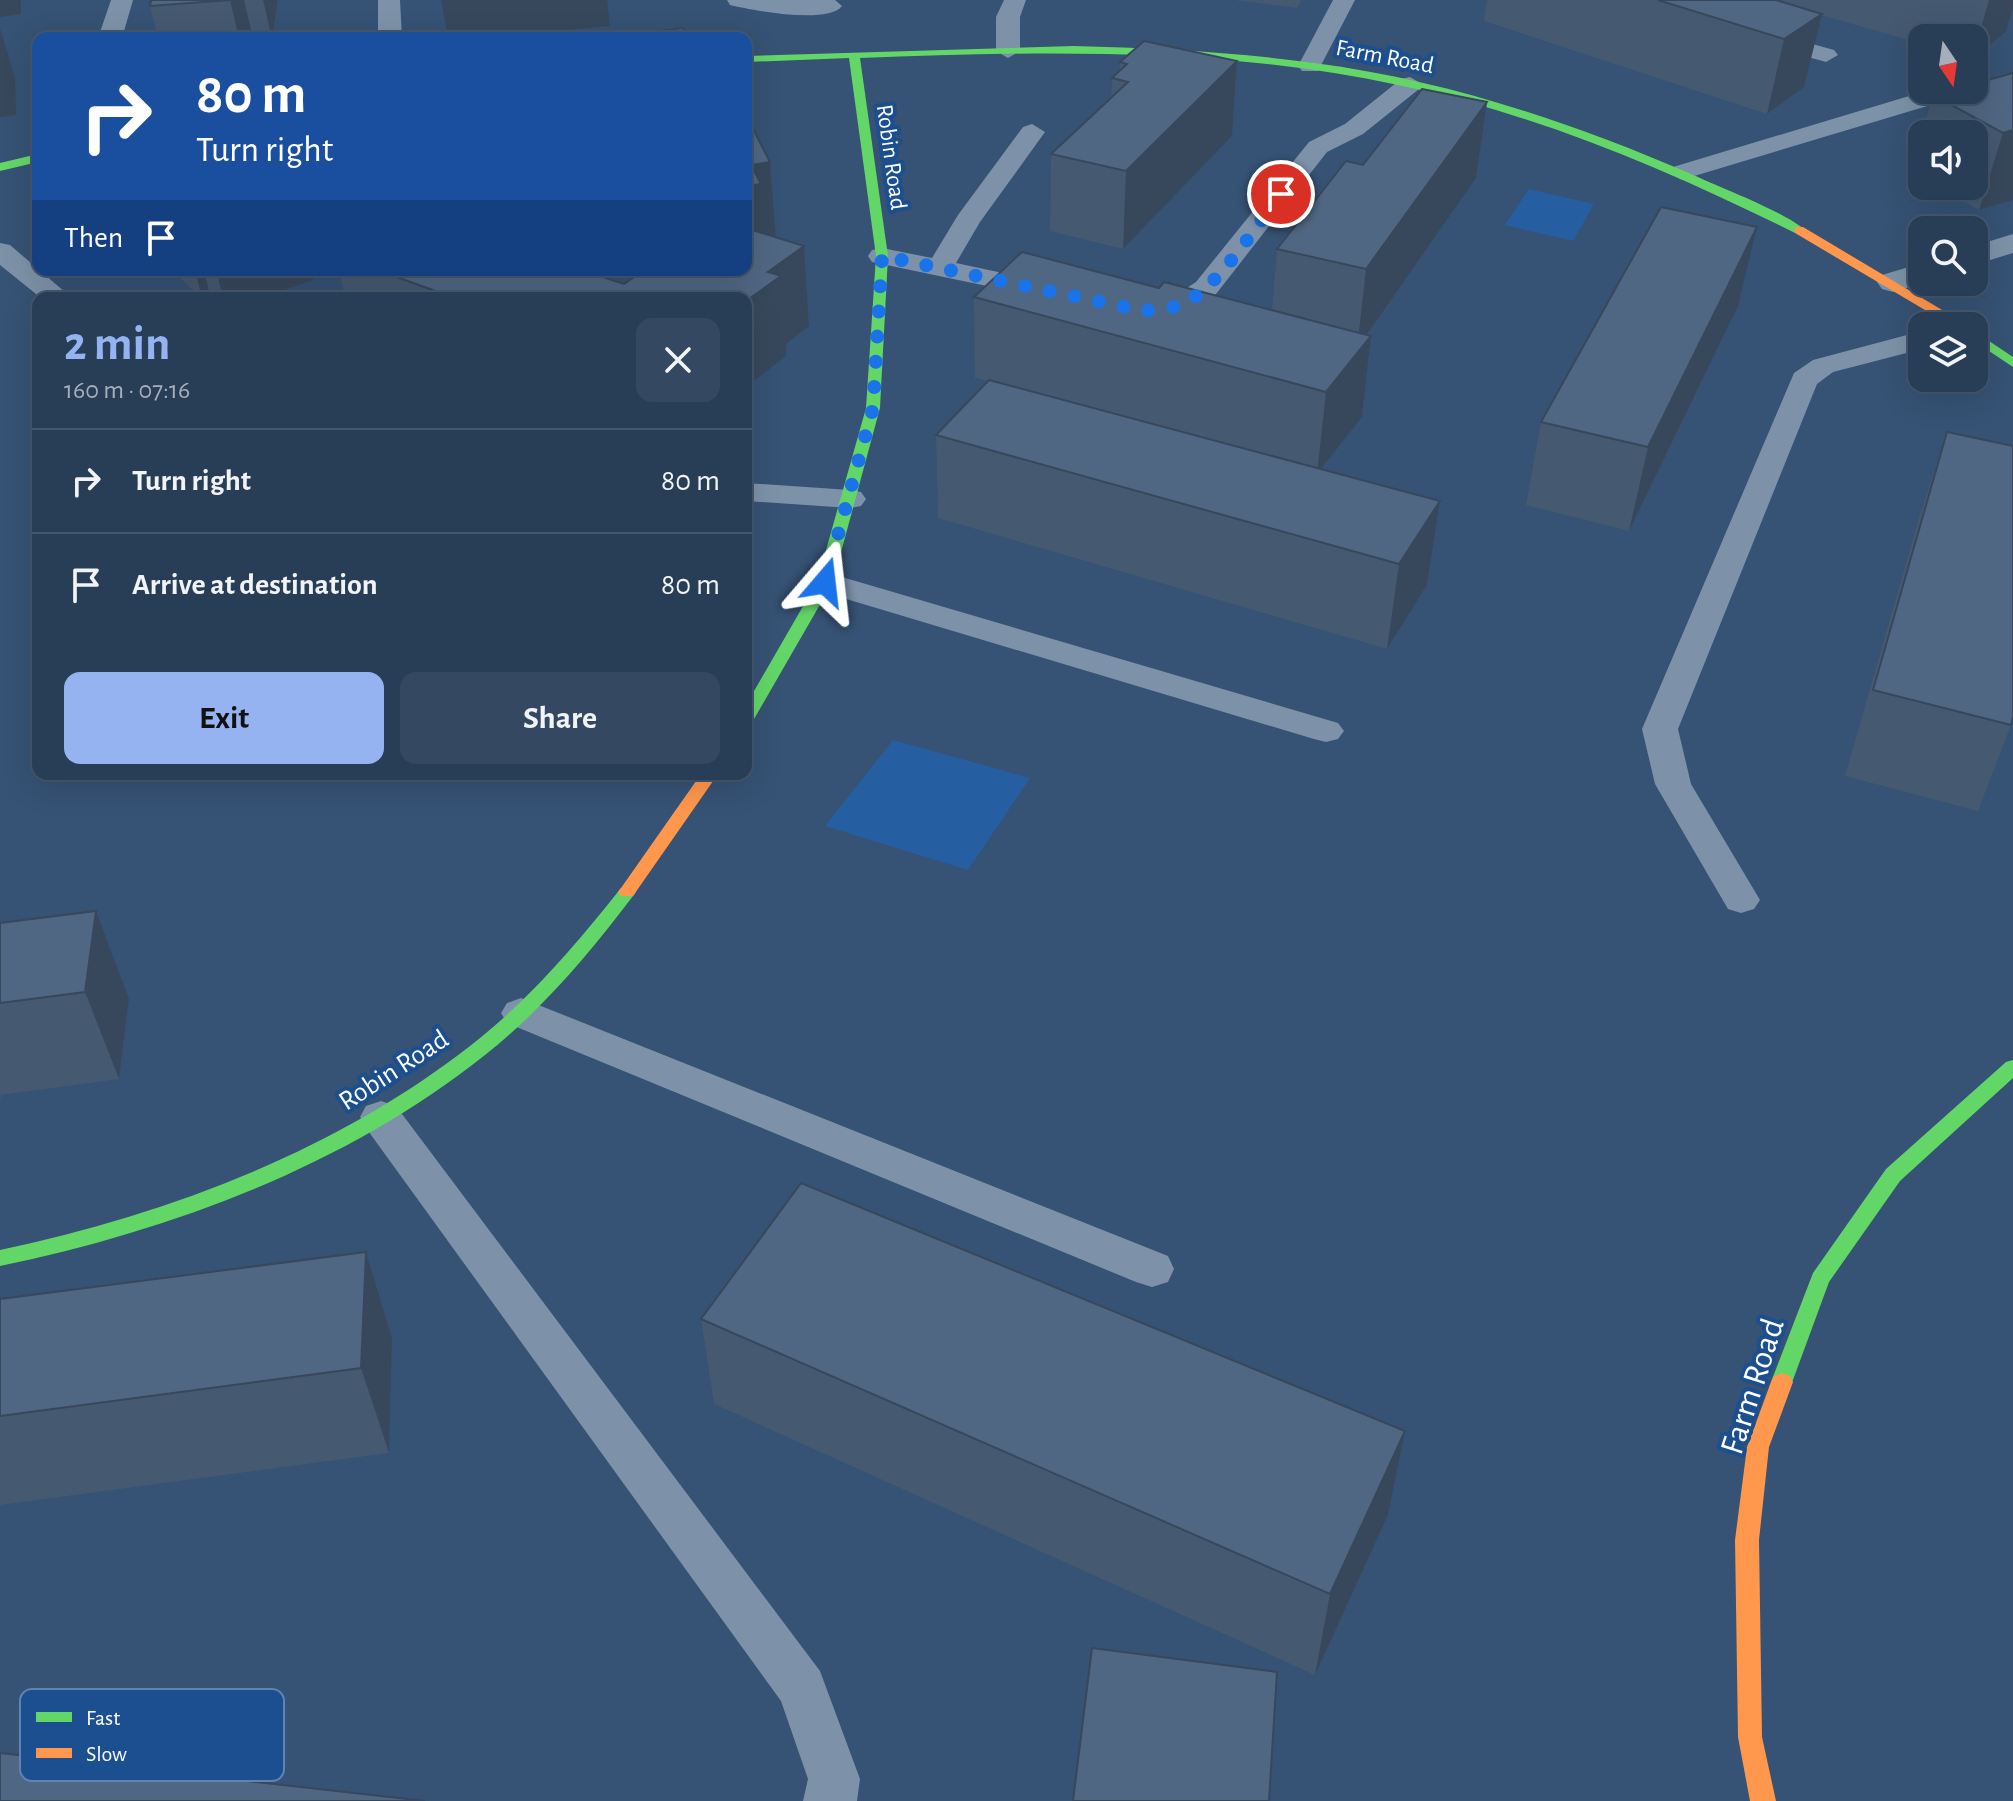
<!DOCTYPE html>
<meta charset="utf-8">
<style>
body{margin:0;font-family:"Alegreya Sans",sans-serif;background:#344961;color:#f1f3f6;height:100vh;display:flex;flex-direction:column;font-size:30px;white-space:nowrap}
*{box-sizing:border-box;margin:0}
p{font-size:26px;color:#a5aeba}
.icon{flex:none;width:44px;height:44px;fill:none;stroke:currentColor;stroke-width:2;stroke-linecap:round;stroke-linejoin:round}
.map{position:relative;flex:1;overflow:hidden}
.sheet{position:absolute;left:32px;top:292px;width:720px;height:488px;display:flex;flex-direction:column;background:#283e57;border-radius:16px;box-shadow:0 8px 32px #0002,0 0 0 2px #44576d}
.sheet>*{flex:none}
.guide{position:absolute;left:32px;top:32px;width:720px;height:244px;border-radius:16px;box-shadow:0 8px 32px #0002,0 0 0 2px #44576d;background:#1a4fa0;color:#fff;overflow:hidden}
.needle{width:52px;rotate:167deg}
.buttons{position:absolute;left:1908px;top:24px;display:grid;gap:16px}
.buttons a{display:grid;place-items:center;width:80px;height:80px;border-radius:16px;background:#283e57;box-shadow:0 8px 32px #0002,0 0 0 2px #44576d;font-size:40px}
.pin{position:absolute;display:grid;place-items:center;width:68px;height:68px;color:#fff;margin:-34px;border:4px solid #fff;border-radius:50%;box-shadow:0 2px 8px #0007}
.me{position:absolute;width:88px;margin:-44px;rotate:17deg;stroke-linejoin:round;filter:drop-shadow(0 0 6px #0008)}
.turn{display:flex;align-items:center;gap:28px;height:168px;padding:0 32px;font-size:36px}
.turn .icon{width:104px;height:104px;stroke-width:2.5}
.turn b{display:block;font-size:56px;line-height:68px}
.then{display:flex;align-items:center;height:76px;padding:0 32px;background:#0003;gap:16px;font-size:30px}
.round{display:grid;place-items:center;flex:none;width:84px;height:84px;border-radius:16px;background:#344961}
.overview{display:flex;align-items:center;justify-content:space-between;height:136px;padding:0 32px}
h1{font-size:48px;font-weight:700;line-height:60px;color:#95b2f1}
.button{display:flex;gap:16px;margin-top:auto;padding:16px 32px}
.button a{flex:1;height:92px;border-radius:16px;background:#95b2f1;color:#111;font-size:32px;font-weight:700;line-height:92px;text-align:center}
.button a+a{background:#344961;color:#f1f3f6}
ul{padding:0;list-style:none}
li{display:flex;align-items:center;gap:24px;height:104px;padding:0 32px;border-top:2px solid #44576d}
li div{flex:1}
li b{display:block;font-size:30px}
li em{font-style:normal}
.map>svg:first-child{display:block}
</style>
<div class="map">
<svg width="2013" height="1801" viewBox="0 0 2013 1801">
<rect width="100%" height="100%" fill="#365274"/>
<g fill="#265fa1">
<path d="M1529,189l65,15 -21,37 -68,-16z"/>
<path d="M893,740l137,38 -62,92 -143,-44z"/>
</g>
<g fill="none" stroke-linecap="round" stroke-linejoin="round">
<g fill="#7d92a8" fill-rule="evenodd">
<path d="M111,0h22l-11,38h-24z"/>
<path d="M378,0h22l2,38h-24z"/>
<path d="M727,0h108l7,6c-15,19 -90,4 -112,-1z"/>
<path d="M1004,0h22l-6,17v34l-12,7 -12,-7v-34z"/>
<path d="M1333,0h22l-37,71h-16l-4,-5z"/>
<path d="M1762,30l72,20 4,5 -12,7 -72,-20 -4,-5z"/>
<path d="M1410,77l12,7 -3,5 -56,45 -36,18 -111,142 -27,17 -34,6 -10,-2 -4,-6 4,-6 26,-5 25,-16 113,-140 36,-18 56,-45z"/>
<path d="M1929,90h38l-3,5 -273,82 -9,3 -13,-8 4,-5z"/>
<path d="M1032,124l13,8 -65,90 -24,41 98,21 4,6 -4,6 -10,2 -172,-36 -4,-6 4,-6 10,-2 50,10 26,-43 65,-88z"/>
<path d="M0,243l10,2 62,53h-31l-41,-33z"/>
<path d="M1922,331v18l-89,23 -16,12 -139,345 13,55 69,116 -6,9 -13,4 -13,-4 -73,-125 -13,-55 152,-356 19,-13z"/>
<path d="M746,483l104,7 11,2 5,7 -5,7 -11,2 -104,-7z"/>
<path d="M825,572l513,151 6,8 -6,8 -12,3 -12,-3 -501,-150 -4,-7 4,-7z"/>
<path d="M521,998l647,258 6,13 -6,13 -16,5 -16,-5 -629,-259 -6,-10 6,-10z"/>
<path d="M381,1101l15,5 424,565 40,108 -3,22h-54l5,-22 -27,-78 -415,-573 -6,-11 6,-11z"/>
</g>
<g fill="#7d92a8" fill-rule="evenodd">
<path d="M2013,234v19l-39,12v-19z"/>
<path d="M1922,263v19h4l-33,10 -11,-3 -5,-7 5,-7z"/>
</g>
<g fill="#63d668" fill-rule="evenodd">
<path d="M1073,46c81,2 161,6 241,17 131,17 257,59 377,111 28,13 94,38 114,56l-10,3c-127,-63 -258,-119 -397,-148 -177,-38 -358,-34 -538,-27l28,198 -8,152 -47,174 -79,137 -8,5v-19l71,-123 49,-174 10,-152 -27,-198 -103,4v-6z"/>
<path d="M38,154v8l-38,9v-8z"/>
<path d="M1974,331l39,26v10l-39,-26z"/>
<path d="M627,886l6,2 3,4 -3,4c-44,58 -91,114 -148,159 -139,111 -313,175 -485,211v-16c168,-36 334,-98 470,-204 58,-45 106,-101 151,-158z"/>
<path d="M2013,1060v18l-113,103 -71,101 -39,106 -8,3 -8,-3 -3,-6 42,-109 73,-104 120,-107z"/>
</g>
<g fill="#ff974d" fill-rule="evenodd">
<path d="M1795,227h8l166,99h-17l-157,-93z"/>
<path d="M701,774h17l-85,122h-12l-3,-4 3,-4z"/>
<path d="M1782,1373l8,3 3,6 -24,65 -10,93 3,197 14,64h-26l-12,-64 -3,-197 12,-93 24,-65 3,-6z"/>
</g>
</g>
<g fill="#455971">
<path d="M151,0h127l-6,38h-114l-8,-32z"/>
<path d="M1234,0h68l-5,8z"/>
<path d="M1487,0h526l-7,32 -32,25v-19h-52v6l-101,-29 -17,72 -37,27 -283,-93z"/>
<path d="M1237,61l-5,75 -109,113 -73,-18 1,-77 60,-56 1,-20 8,-7v-9z"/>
<path d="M2013,73v127l-34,10 -41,-24h36v-52h-52l11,-39z"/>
<path d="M1487,102l-11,76 -109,157 4,1 -9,81 -41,52 119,32 -13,84 -40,64 -449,-131 -2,-83 52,-54 -13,-3 -1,-81 185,-9 113,22 5,-61 86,-84z"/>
<path d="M1922,134v43l-10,-6z"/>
<path d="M770,162l5,75 29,9 5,80 -23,18v12l-40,-58h-401l-6,-28h242l43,14 122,-14z"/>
<path d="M171,270h140l2,10 -51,18h-49l-3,-2 -8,2z"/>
<path d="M1738,306l-109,225 -103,-26 15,-83z"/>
<path d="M1947,432l64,293 -33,86 -133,-35 75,-261z"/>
<path d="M96,911l33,88 -10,80 -118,16 -1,7v-179z"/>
<path d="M366,1252l26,86 -3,115 -389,52v-206z"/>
<path d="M701,1319l704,112 -17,84 -73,160 -601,-271z"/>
</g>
<g fill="#38485c">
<path d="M0,0h21v14l-21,3z"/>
<path d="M230,0h14l9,38h-14z"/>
<path d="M263,0h15l-6,38z"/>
<path d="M441,0h166l3,26 -134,12h-28z"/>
<path d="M1989,0h24v7l-7,25 -32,25v-5z"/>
<path d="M1822,14l-18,73 -37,27 17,-75z"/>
<path d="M0,29l15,48 1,38 -16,2z"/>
<path d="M1237,61l-5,75 -109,113 3,-78z"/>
<path d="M1487,102l-11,76 -119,171 9,-80z"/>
<path d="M2013,130v70l-34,10 24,-77z"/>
<path d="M770,162l6,77 -30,26v-79l5,-21z"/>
<path d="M1757,227l-19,79 -109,225 19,-84z"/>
<path d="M804,246l5,80 -23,18v12l-40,31v-86l22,-29z"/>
<path d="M195,270h9l6,26 -8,2z"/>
<path d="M216,270h95l2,10 -51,18h-39z"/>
<path d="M1371,336l-9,81 -45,57 9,-82z"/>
<path d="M1440,501l-13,84 -40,64 12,-85z"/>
<path d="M96,911l33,88 -10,80 -34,-87z"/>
<path d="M366,1252l26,86 -3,115 -28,-85z"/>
<path d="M1405,1431l-17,84 -73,160 15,-81z"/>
</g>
<g fill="#506783" stroke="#38485c" stroke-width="2">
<path d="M151,0h79l-80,6z"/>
<path d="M1658,0h118l46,14 -38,25z"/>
<path d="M683,28l5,10h-79z"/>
<path d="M1144,41l93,20 -111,110 -75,-17 77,-72 -16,-4 15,-14 -7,-2z"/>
<path d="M2013,73v57l-10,3 -70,-38 18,-5h23v-6z"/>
<path d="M1422,89l65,13 -121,167 -89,-20 69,-88 17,4z"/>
<path d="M746,115l24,47 -19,3 10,19 -15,2z"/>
<path d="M1661,207l96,20 -109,220 -107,-25z"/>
<path d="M746,228l58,18 -36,26 13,4 -35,25v-3h-309l7,-4 -67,-24h204l43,14 20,-14h102z"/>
<path d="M1022,252l137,36 5,-6 207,54 -45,56 -352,-95z"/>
<path d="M989,380l451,121 -41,63 -463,-129z"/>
<path d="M1947,432l66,14v270l-2,9 -138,-35z"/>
<path d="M96,911l-11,81 -85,11v-80z"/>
<path d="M801,1183l604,248 -75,163 -629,-275z"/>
<path d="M366,1252l-5,116 -361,48v-117z"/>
<path d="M1092,1648l185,24 -8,129h-196z"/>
<path d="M0,1753l425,48h-425z"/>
</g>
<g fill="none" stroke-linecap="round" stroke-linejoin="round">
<path stroke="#1a73e8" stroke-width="14" stroke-dasharray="0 25.2" d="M825,582l48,-174 9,-152 262,55c11,-2 26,-2 37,-6 37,-17 74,-78 100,-111"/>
</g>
<g text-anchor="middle" stroke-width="8" stroke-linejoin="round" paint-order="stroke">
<g font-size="24" fill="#fff" stroke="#1b4f8f">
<text transform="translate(1385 56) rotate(11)" y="8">Farm Road</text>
<text transform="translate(892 157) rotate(82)" y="8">Robin Road</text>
</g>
<g font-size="28" fill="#fff" stroke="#1b4f8f">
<text transform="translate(393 1069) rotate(-33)" y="10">Robin Road</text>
</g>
<g font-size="34" fill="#fff" stroke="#1b4f8f">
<text transform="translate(1751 1386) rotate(-72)" y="12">Farm Road</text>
</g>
</g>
<rect x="20" y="1689" width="264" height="92" rx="12" fill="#1b4f8f" stroke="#5f84b1" stroke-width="2"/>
<rect x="36" y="1712" width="36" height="10" fill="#63d668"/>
<rect x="36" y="1748" width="36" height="10" fill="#ff974d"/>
<g font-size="22" fill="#fff">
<text x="86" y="1725">Fast</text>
<text x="86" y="1761">Slow</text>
</g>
</svg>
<div class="buttons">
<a><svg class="needle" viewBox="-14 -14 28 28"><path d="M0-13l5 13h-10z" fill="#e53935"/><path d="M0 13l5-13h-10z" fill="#a5aeba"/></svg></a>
<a><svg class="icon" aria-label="sound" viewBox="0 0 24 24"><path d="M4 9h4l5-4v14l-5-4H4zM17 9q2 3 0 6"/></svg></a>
<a><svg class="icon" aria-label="search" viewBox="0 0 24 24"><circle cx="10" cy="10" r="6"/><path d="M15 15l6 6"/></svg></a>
<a><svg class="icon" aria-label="layers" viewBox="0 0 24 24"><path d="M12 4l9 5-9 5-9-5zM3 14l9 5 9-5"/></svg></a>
</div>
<div class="pin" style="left:1281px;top:194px;background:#d93025"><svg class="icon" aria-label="arrive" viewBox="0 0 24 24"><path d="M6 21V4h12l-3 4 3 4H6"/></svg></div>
<svg class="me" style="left:825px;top:582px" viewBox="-20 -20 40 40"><path d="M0-17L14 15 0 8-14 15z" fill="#1a73e8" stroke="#fff" stroke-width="4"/></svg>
<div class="guide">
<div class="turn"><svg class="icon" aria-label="right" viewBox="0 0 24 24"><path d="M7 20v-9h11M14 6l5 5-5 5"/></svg><div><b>80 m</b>Turn right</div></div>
<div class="then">Then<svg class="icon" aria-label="arrive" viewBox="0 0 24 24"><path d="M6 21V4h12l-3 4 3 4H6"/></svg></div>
</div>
<section class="sheet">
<div class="overview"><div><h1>2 min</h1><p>160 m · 07:16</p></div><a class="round"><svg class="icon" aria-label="close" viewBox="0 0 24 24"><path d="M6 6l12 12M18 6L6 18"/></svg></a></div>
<ul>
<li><svg class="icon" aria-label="right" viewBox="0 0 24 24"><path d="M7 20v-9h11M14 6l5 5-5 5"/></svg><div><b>Turn right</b></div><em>80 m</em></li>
<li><svg class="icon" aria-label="arrive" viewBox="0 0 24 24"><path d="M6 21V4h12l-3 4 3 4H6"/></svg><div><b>Arrive at destination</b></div><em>80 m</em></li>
</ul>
<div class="button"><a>Exit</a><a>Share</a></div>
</section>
</div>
